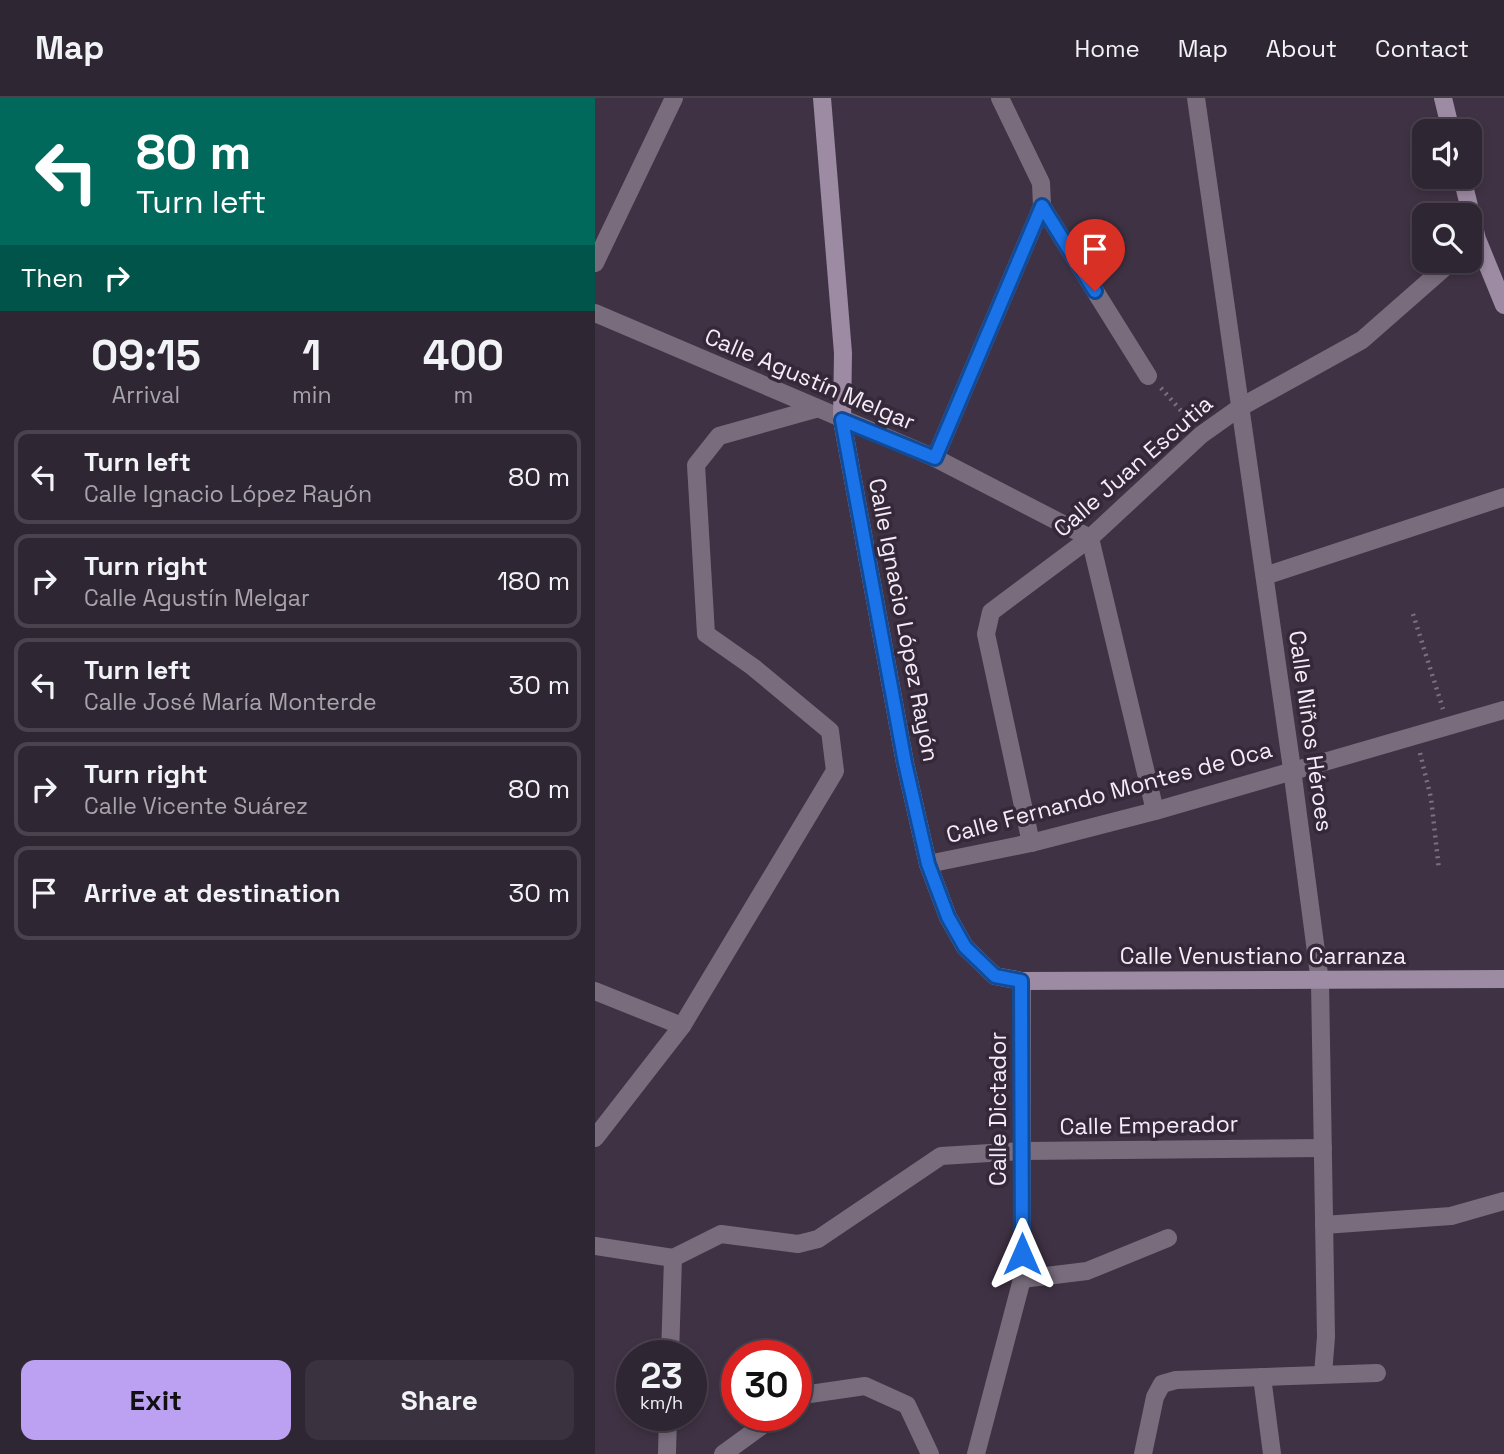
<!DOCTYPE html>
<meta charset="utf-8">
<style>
body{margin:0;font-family:"Space Grotesk",sans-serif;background:#3b323f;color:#f1f3f6;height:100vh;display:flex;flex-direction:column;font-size:26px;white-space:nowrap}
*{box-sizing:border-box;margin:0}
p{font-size:23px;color:#a7a5ac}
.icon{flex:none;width:38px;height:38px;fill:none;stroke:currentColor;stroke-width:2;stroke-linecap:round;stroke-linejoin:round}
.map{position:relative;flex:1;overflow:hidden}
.side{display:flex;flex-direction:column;background:#2f2633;width:595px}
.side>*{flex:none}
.guide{background:#00695c;color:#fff;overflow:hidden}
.fabs{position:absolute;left:817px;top:21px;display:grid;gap:14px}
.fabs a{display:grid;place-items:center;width:70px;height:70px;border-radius:14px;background:#2f2633;box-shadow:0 4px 10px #0003,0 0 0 2px #4a434e;font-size:35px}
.speed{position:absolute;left:21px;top:1242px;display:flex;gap:14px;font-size:35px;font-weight:700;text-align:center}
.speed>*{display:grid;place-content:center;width:91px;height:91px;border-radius:50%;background:#2f2633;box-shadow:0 4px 10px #0003,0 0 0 2px #4a434e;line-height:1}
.speed small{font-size:18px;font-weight:400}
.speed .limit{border:10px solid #d22;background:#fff;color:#111}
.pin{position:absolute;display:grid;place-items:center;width:60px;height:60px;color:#fff;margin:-72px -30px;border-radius:50% 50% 50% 0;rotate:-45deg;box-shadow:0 0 7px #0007}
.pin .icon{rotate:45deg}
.me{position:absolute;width:77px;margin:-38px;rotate:0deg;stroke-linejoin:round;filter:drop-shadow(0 0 5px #0008)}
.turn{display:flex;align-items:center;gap:24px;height:147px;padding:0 21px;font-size:32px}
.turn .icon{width:91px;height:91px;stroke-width:2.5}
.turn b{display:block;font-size:49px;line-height:60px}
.then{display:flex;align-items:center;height:66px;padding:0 21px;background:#0003;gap:14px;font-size:26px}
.eta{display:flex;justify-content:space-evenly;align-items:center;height:119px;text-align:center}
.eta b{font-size:42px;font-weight:800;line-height:49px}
.button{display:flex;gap:14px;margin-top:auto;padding:14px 21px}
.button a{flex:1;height:80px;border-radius:14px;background:#bca0f2;color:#111;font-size:28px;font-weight:800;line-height:80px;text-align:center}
.button a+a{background:#3b323f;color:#f1f3f6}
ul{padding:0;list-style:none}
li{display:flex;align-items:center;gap:21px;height:94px;margin:0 14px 10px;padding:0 7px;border:4px solid #4a434e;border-radius:14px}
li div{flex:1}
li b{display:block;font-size:26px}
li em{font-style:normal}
header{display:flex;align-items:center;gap:42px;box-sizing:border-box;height:98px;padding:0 35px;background:#2f2633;border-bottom:2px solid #4a434e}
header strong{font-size:33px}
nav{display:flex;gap:38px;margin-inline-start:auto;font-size:24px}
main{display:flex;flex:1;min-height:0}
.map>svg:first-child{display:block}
</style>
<header>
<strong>Map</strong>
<nav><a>Home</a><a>Map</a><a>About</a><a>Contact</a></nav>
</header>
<main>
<section class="side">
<div class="guide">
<div class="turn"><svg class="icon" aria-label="left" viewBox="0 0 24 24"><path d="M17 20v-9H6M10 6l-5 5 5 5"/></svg><div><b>80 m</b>Turn left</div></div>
<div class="then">Then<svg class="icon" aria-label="right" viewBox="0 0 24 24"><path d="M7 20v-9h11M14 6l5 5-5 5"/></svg></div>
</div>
<div class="eta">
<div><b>09:15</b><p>Arrival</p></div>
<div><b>1</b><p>min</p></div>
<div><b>400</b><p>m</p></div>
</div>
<ul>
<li><svg class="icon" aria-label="left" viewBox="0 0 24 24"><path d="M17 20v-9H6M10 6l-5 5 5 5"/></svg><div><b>Turn left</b><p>Calle Ignacio López Rayón</p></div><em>80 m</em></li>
<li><svg class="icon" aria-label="right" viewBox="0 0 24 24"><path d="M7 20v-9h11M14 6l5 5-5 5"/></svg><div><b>Turn right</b><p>Calle Agustín Melgar</p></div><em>180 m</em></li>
<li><svg class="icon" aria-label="left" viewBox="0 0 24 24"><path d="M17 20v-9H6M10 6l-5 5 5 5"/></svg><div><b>Turn left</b><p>Calle José María Monterde</p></div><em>30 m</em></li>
<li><svg class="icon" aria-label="right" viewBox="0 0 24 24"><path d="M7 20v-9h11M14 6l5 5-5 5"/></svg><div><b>Turn right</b><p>Calle Vicente Suárez</p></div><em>80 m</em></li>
<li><svg class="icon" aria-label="arrive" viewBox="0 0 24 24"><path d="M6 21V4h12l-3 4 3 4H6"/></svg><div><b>Arrive at destination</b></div><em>30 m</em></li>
</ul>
<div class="button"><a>Exit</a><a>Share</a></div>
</section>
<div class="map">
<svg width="909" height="1356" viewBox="0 0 909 1356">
<rect width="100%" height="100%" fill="#3f3244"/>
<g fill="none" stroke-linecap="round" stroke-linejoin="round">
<g stroke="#7b7080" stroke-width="4.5" stroke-dasharray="2 5" stroke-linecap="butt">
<path d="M566,290l29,33"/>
<path d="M818,516l30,95"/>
<path d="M825,655l11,45 8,72"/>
</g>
<g stroke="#796d7d" stroke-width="18">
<path d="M405,0l41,85 1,23 106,170"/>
<path d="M601,0l96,671 28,213 6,355 -3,37"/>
<path d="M0,165l79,-165"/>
<path d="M0,215l340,145 155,80 65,273"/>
<path d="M340,360l107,-252"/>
<path d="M670,478l239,-79"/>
<path d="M436,745l-45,-209 5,-22 99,-74 111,-103 38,-27 123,-68 90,-79"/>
<path d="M333,766l103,-21 124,-32 349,-101"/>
<path d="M0,893l87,35"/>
<path d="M0,1040l87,-112 153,-255 -5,-40 -77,-64 -47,-33 -10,-169 23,-29 96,-27"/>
<path d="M729,1127l127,-9 53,-15"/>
<path d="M0,1148l78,12"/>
<path d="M78,1160l48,-24 77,10 20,-5 123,-83 82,-5 300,-3"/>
<path d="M427,1181l65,-8 81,-33"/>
<path d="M75,1258l3,-98"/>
<path d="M667,1279l10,77"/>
<path d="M201,1302l7,-5 62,-9 42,19 23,49"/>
<path d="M72,1356l1,-38"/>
<path d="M128,1356l52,-38"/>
<path d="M381,1356l46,-175v-298"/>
<path d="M548,1356l12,-57 7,-13 14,-4 201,-7"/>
</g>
<g stroke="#9d8aa3" stroke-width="18">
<path d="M227,0l21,255 -1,67 63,343 23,101 20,53 17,30 30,29 27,5 482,-2"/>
<path d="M848,0l8,33"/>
<path d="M867,79l15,62 27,66"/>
</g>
</g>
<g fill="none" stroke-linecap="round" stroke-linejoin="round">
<defs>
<path id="route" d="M427,1156l-1,-273 -26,-5 -30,-29 -17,-30 -20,-53 -23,-101 -63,-343 93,38 107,-252 53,85"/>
</defs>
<use href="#route" stroke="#114b97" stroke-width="18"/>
<use href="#route" stroke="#1a73e8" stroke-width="12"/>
</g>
<g text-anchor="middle" stroke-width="7" stroke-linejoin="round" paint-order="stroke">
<g font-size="23" fill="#f5ecf8" stroke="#352839">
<text transform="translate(215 281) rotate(23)" y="8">Calle Agustín Melgar</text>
<text transform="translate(538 368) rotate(-41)" y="8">Calle Juan Escutia</text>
<text transform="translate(309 522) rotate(79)" y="8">Calle Ignacio López Rayón</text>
<text transform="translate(716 633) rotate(82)" y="8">Calle Niños Héroes</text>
<text transform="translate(514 694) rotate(-15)" y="8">Calle Fernando Montes de Oca</text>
<text x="668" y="866">Calle Venustiano Carranza</text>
<text transform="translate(403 1011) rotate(-90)" y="8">Calle Dictador</text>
<text transform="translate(554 1027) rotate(-1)" y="8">Calle Emperador</text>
</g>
</g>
</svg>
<div class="fabs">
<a><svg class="icon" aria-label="sound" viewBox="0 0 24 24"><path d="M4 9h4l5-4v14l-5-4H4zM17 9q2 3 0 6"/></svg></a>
<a><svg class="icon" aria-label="search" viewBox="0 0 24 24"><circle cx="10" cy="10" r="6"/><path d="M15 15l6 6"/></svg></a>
</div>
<div class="speed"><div>23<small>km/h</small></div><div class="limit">30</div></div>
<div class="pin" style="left:500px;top:193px;background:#d93025"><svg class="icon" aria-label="arrive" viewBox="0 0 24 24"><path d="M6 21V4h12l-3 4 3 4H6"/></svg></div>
<svg class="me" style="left:427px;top:1156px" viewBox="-20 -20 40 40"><path d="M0-17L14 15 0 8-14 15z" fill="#1a73e8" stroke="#fff" stroke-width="4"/></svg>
</div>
</main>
